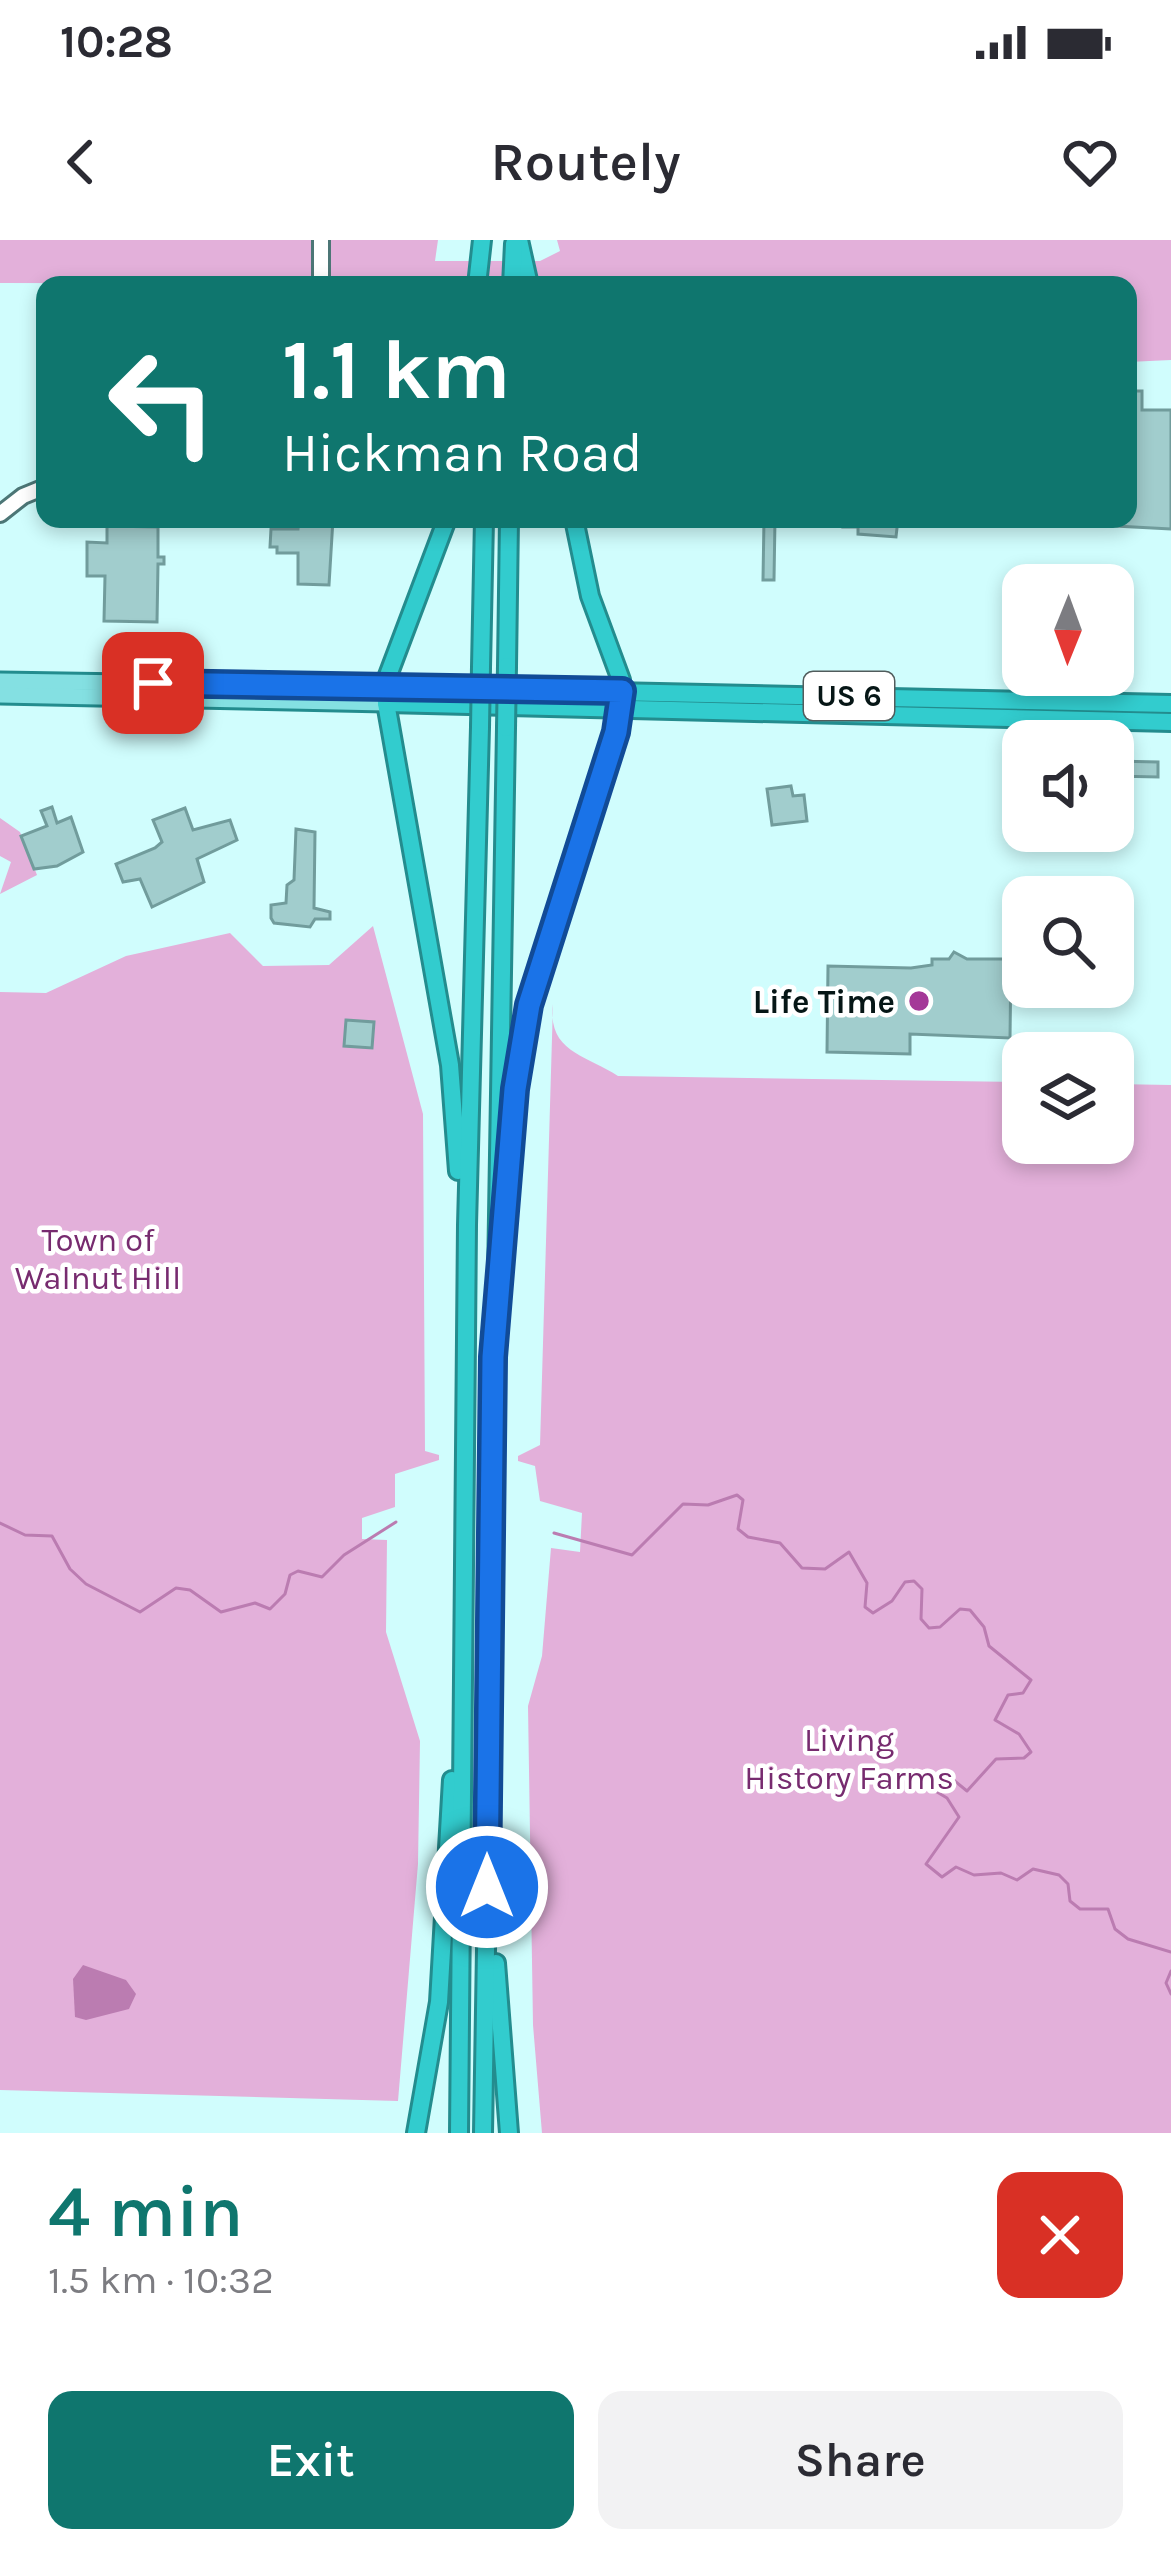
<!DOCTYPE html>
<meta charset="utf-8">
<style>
body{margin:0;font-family:Karla,sans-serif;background:#f2f2f3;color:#2b2b33;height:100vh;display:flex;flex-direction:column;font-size:45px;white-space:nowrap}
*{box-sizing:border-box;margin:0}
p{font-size:39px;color:#7c7c81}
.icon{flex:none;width:66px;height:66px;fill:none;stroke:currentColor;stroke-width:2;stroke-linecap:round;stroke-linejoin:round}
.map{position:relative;height:1893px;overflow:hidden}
.side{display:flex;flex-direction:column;background:#fff;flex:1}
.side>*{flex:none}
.guide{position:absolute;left:36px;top:36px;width:1101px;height:252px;border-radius:24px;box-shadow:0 6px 18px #0003;background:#0f766e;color:#fff;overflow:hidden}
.needle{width:78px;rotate:181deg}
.buttons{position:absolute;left:1002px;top:324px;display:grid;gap:24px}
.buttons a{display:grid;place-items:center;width:132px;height:132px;border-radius:24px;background:#fff;box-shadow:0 6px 18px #0003;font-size:60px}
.pin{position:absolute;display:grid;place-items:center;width:102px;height:102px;color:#fff;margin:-51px;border-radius:24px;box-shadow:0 6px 18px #0006}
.me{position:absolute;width:132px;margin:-66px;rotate:0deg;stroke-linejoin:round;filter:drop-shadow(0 0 9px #0008)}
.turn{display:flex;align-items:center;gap:42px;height:252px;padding:0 48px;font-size:54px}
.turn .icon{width:156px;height:156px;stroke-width:2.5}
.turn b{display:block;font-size:84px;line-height:102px}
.round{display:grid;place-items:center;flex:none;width:126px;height:126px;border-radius:24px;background:#f2f2f3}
.head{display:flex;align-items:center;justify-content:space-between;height:204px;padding:0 48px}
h1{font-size:72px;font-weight:600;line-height:90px;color:#0f766e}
.button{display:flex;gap:24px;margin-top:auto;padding:24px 48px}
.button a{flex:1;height:138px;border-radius:24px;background:#0f766e;color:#fff;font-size:48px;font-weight:600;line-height:138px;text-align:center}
.button a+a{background:#f2f2f3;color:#2b2b33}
.status{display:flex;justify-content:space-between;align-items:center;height:84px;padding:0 60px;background:#fff;direction:ltr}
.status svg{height:33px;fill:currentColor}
header{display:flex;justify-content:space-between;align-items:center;height:156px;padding:0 48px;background:#fff;font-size:54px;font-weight:600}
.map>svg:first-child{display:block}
</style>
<div class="status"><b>10:28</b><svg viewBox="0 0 49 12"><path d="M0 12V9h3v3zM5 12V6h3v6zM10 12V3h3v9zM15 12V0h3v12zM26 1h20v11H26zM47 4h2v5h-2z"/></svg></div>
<header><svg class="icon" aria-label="back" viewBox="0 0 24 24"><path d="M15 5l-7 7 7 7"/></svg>Routely<svg class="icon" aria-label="heart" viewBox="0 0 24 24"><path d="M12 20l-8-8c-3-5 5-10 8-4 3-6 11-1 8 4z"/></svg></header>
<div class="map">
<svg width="1171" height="1893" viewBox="0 0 1171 1893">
<rect width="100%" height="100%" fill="#d0fdfd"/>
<g fill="#e3b0da">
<path d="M0,0h438l-3,21h105l20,-10 -3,-11h614v120l-43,2v-77l-1128,-2z"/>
<path d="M0,578l20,14 17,43 -37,19 11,-32 -11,-6z"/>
<path d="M373,686l50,188 2,337 14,4v5l-44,14v33l-33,11v21l25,1 -1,92 34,109 -2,123 -20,237 -398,-11v-1098l46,1 80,-37 104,-23 33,33 66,-1z"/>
<path d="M553,764c-6,48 33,51 65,72l405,6v61h90v-59l58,1v1048h-629l-9,-108 -5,-319 14,-50 9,-108 29,4 2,-39 -42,-12 -5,-35 -17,-5v-5l22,-11z"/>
</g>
<path fill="#bb7cb1" d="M83,1725l43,15 10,14 -7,15 -43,11 -11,-3 -2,-38z"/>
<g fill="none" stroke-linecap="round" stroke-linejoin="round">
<g stroke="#bb7cb1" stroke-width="3">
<path d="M0,1283l25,12 27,1 18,33 16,15 54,28 36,-24 14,2 31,22 34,-9 15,6 15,-15 5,-19 8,-4 24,6 22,-22 52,-33"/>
<path d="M554,1293l78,22 51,-51 25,1 29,-10 6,5 -5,29 10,8 32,6 22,25 23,1 24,-17 18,31 -2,24 8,6 19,-12 13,-19 9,-1 8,8 -1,30 8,9 11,-1 20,-18 10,1 14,17 5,19 42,34 -8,13 -15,2 -13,25 24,14 12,18 -7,6 -28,1 -29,32 -22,-18 -14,7 1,9 15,9 12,19 -33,47 16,13 14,-10 18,8 27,-2 16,7 16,-11 26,6 9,9 2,17 10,8h28l7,20 13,10 43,13"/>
<path d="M1171,1731l-5,12 5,11"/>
</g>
</g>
<g fill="#a1cdcd" stroke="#719c9c" stroke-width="3">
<path d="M1128,151h14v19h29v119l-74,-4v-6h31z"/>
<path d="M299,279h34l-4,66 -31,-1v-31h-21v-6h-7l1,-18h27z"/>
<path d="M764,279h11l-1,61h-11z"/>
<path d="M844,279h54l-2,18 -38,-3v-7h-15z"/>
<path d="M107,286l51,1v30h6v7h-6l-1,58 -53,-1 1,-45h-18v-34l20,1z"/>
<path d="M1113,521l45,1v15l-45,-1z"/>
<path d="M791,546l2,10 11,-1 3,26 -35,4 -5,-36z"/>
<path d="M52,567l5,16 14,-6 12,35 -26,14 -23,3 -13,-33 26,-10 -6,-15z"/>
<path d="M185,568l8,22 37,-10 7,20 -40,19 7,23 -52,25 -12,-28 -17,3 -7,-18 39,-16 7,-6 -9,-22z"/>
<path d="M296,589l19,3 -1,76 16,4v7h-15l-5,8 -36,-4 -3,-5v-13l15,-2 1,-18 7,-5z"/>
<path d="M954,712l13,7h44l-1,79 -100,-4v20l-83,-2 1,-86 83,2 21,-3v-6h17z"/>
<path d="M346,780l28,2 -2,26 -28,-2z"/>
</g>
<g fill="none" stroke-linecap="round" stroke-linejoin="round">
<defs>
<g id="secondary">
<path d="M321,45v-45"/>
<path d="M0,274l23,-18 22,-9"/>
</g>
<g id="primary">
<path d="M0,441l386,6"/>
<path d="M0,455l386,8"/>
</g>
<g id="highway">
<path d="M519,0l10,45"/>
<path d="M477,45l5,-45"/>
<path d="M512,45l2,-41"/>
<path d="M447,279l-60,159 -1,25 64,362 8,106"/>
<path d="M507,426l2,-147"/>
<path d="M481,427l3,-148"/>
<path d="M386,447l785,17"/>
<path d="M386,463l785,19"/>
<path d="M506,985l9,-136 14,-84 94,-296 -2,-29 -31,-84 -16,-77"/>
<path d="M496,1723l13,170"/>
<path d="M416,1893l23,-131 13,-222"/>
<path d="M459,1893l8,-908 13,-498"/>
<path d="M483,1893l23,-1405"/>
</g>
</defs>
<use href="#secondary" stroke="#4c7676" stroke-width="20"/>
<use href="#primary" stroke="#238c8e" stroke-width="21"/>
<use href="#highway" stroke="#238c8e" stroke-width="22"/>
<use href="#secondary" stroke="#fff" stroke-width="14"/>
<use href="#primary" stroke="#84e0e2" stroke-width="15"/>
<use href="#highway" stroke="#32ccce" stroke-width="16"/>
<defs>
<g id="highway-bridge">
<path d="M480,487l1,-60"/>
<path d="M506,488l1,-62"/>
</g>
</defs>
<use href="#highway-bridge" stroke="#238c8e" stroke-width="22" stroke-linecap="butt"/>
<use href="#highway-bridge" stroke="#32ccce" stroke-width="16"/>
</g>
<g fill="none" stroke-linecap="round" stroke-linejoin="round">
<defs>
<path id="route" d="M153,443l469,8 -6,41 -87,273 -14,84 -22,268 -6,530"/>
</defs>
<use href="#route" stroke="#114b97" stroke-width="30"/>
<use href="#route" stroke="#1a73e8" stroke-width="21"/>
</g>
<circle fill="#a43898" stroke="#fff" stroke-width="4.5" cx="919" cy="761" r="12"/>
<g text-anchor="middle" stroke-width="9" stroke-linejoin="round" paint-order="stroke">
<rect fill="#fff" stroke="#515c5c" stroke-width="3" x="804" y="432" width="90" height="48" rx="9"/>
<g font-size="30" font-weight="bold" fill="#061616">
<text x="849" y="466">US 6</text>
</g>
<g font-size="33" font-weight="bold" fill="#061616" stroke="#fff" text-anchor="end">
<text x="895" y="773">Life Time</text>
</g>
<g font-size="33" fill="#772b6f" stroke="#fff">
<text x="98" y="1011">Town of<tspan x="98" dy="38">Walnut Hill</tspan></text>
<text x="849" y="1511">Living<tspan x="849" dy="38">History Farms</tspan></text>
</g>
</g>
</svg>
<div class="buttons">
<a><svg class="needle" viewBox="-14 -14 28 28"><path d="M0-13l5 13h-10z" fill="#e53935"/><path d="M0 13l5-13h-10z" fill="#7c7c81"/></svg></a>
<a><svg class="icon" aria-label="sound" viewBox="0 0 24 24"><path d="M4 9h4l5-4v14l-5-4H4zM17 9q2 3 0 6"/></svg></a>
<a><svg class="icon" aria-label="search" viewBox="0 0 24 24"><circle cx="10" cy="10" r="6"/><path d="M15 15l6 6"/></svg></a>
<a><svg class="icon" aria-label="layers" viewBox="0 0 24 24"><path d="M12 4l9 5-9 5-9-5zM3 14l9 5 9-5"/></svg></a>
</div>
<div class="pin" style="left:153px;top:443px;background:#d93025"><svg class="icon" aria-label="arrive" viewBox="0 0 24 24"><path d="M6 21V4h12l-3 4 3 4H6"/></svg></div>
<svg class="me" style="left:487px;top:1647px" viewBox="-20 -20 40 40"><circle r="17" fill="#1a73e8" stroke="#fff" stroke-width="3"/><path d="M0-11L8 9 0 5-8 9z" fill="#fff"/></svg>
<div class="guide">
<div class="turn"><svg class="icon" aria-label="left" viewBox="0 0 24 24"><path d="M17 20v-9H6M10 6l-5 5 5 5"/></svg><div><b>1.1 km</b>Hickman Road</div></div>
</div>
</div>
<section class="side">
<div class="head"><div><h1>4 min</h1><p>1.5 km · 10:32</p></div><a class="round" style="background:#d93025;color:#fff"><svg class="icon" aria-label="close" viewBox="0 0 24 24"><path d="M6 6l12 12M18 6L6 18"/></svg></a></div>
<div class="button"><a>Exit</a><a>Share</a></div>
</section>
